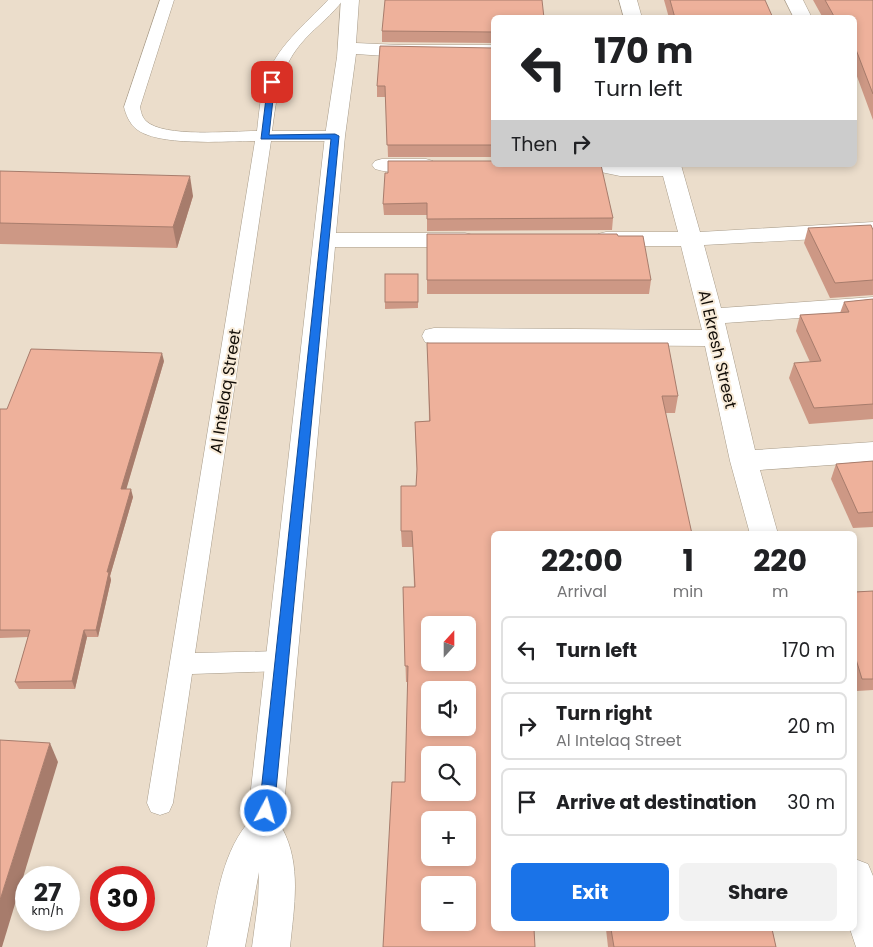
<!DOCTYPE html>
<meta charset="utf-8">
<style>
body{margin:0;font-family:Poppins,sans-serif;background:#f2f2f2;color:#202124;height:100vh;display:flex;flex-direction:column;font-size:19px;white-space:nowrap}
*{box-sizing:border-box;margin:0}
p{font-size:16px;color:#757577}
.icon{flex:none;width:28px;height:28px;fill:none;stroke:currentColor;stroke-width:2;stroke-linecap:round;stroke-linejoin:round}
.map{position:relative;flex:1;overflow:hidden}
.details{position:absolute;left:491px;top:531px;width:366px;height:400px;display:flex;flex-direction:column;background:#fff;border-radius:8px;box-shadow:0 2px 8px #0003}
.details>*{flex:none}
.hud{position:absolute;left:491px;top:15px;width:366px;height:152px;border-radius:8px;box-shadow:0 2px 8px #0003;background:#fff;color:#202124;overflow:hidden}
.needle{width:32px;rotate:21deg}
.controls{position:absolute;left:421px;top:616px;display:grid;gap:10px}
.controls a{display:grid;place-items:center;width:55px;height:55px;border-radius:8px;background:#fff;box-shadow:0 2px 8px #0003;font-size:25px}
.speed{position:absolute;left:15px;top:866px;display:flex;gap:10px;font-size:25px;font-weight:700;text-align:center}
.speed>*{display:grid;place-content:center;width:65px;height:65px;border-radius:50%;background:#fff;box-shadow:0 2px 8px #0003;line-height:1}
.speed small{font-size:12px;font-weight:400}
.speed .limit{border:8px solid #d22;background:#fff;color:#111}
.pin{position:absolute;display:grid;place-items:center;width:42px;height:42px;color:#fff;margin:-21px;border-radius:10px;box-shadow:0 2px 8px #0006}
.me{position:absolute;width:55px;margin:-28px;rotate:6deg;stroke-linejoin:round;filter:drop-shadow(0 0 4px #0008)}
.turn{display:flex;align-items:center;gap:18px;height:105px;padding:0 20px;font-size:22px}
.turn .icon{width:65px;height:65px;stroke-width:2.5}
.turn b{display:block;font-size:35px;line-height:42px}
.then{display:flex;align-items:center;height:48px;padding:0 20px;background:#0003;gap:10px;font-size:19px}
.eta{display:flex;justify-content:space-evenly;align-items:center;height:85px;text-align:center}
.eta b{font-size:30px;font-weight:700;line-height:35px}
.button{display:flex;gap:10px;margin-top:auto;padding:10px 20px}
.button a{flex:1;height:58px;border-radius:8px;background:#1a73e8;color:#fff;font-size:20px;font-weight:700;line-height:58px;text-align:center}
.button a+a{background:#f2f2f2;color:#202124}
ul{padding:0;list-style:none}
li{display:flex;align-items:center;gap:15px;height:68px;margin:0 10px 8px;padding:0 10px;border:2px solid #e0e0e0;border-radius:8px}
li div{flex:1}
li b{display:block;font-size:19px}
li em{font-style:normal}
.map>svg:first-child{display:block}
</style>
<div class="map">
<svg width="873" height="947" viewBox="0 0 873 947">
<rect width="100%" height="100%" fill="#ebddcb"/>
<g fill="none" stroke-linecap="round" stroke-linejoin="round">
<defs>
<path id="lane" d="M160,0h14l-34,107c1,5 2,10 6,14 18,17 85,10 111,10 2,-16 3,-34 8,-49 10,-35 40,-57 63,-82h15c-11,15 -26,26 -38,39 -26,28 -28,56 -33,92h63l6,2 2,3 -2,3 -6,2h-64l-76,512 86,-2 9,3 3,7 -3,7 -9,3 -89,3 -19,129 -4,9 -9,3 -9,-3 -4,-9 108,-662c-29,0 -99,6 -120,-13 -6,-6 -9,-13 -11,-21z"/>
<g id="street">
<path d="M341,0h18l-3,43 44,2h94v12h-94l-44,-3 -11,82 -9,97h129l8,2 3,5 -3,5 -8,2h-130l-53,581c20,37 12,79 8,119h-38l6,-45 1,-30 -14,75h-38c9,-41 13,-90 40,-123l78,-688 12,-79z"/>
<path d="M619,0h18l5,18h-18z"/>
<path d="M785,0h18l9,18h-18z"/>
<path d="M382,159h44l7,2 3,4 -3,4c-17,5 -41,5 -58,0l-3,-4 3,-4z"/>
<path d="M554,165h127l19,67 173,-10v14l-169,9 17,63 152,-11v16l-148,10 30,127 118,-8v20l-113,8 18,64h-28l-20,-73 -25,-115 -271,-2 -9,-2 -3,-6 3,-6 9,-2 268,2 -21,-84h-75l-8,-2 -3,-5 3,-5 8,-2h72l-15,-56h-43l-24,-5 -39,-2z"/>
<path d="M855,859l13,5 5,12v71h-17l-6,-18h5z"/>
</g>
</defs>
<use href="#lane" stroke="#a89c8a" stroke-width="1"/>
<use href="#street" stroke="#a89c8a" stroke-width="1"/>
<use href="#lane" fill="#fff" fill-rule="evenodd"/>
<use href="#street" fill="#fff" fill-rule="evenodd"/>
</g>
<g fill="#cd9885">
<path d="M664,0h91l18,18h-104z"/>
<path d="M813,0h60v120l-18,-49v-53h-32z"/>
<path d="M494,18v25l-112,-1v-11z"/>
<path d="M494,48v109h-106l-2,-60h-9v-11z"/>
<path d="M494,161l119,57 -1,12 -185,1v-16h-43l-1,-11z"/>
<path d="M0,171l193,25 -16,52 -177,-4z"/>
<path d="M808,228l65,2v65l-43,3 -26,-55z"/>
<path d="M427,234l191,2 33,44 -2,14h-222z"/>
<path d="M418,274v34l-33,1v-7z"/>
<path d="M873,299v120l-64,5 -20,-46 5,-15 16,-1 -14,-31 4,-16 40,-2 4,-11z"/>
<path d="M428,360l250,36 -3,17h-9l-261,369 3,-100h-2l-3,-95h11l-1,-40h-11l-1,-16 15,-45 1,-12 -2,-52 14,-1z"/>
<path d="M164,361l-38,128 7,8 -23,79 1,4 -13,57h-11l-12,52h-56l-4,-7 13,-45 -28,1v-229h7z"/>
<path d="M873,461v66l-20,1 -22,-49 5,-15z"/>
<path d="M873,591v99l-16,1 -2,-7v-92z"/>
<path d="M606,929h166l4,18h-168z"/>
</g>
<g fill="#a77c6c">
<path d="M190,176l3,20 -16,52 -4,-21z"/>
<path d="M162,353l2,8 -40,136 -3,-8z"/>
<path d="M131,489l2,8 -23,79 1,4 -13,57 -2,-7 11,-58z"/>
<path d="M84,630l3,7 -12,52 -3,-8z"/>
<path d="M50,743l8,19 -56,185h-2v-47z"/>
</g>
<g fill="#eeb19b" stroke="#a77c6c" fill-rule="evenodd">
<path d="M385,0h157l2,18h-50v14l-112,-1z"/>
<path d="M670,0h95l8,18h-98z"/>
<path d="M825,0h48v94l-18,-47v-29h-20z"/>
<path d="M380,46l114,2v97h-107l-2,-59h-8z"/>
<path d="M388,161h106v4h107l12,53 -186,1v-16l-44,1 2,-31h3z"/>
<path d="M0,171l190,5 -17,51 -173,-4z"/>
<path d="M871,225l2,5v50l-38,3 -27,-55z"/>
<path d="M427,234h190l1,2h25l8,44h-224z"/>
<rect x="385" y="274" width="33" height="28"/>
<path d="M873,299v105l-59,4 -20,-45 27,-2 -21,-46 49,-3 -5,-10z"/>
<path d="M427,343h241l10,53h-16l30,138h-198v395h40l1,18h-152l9,-165h13l3,-116h-3l-2,-79h12l-3,-56h-11v-45h15l1,-17 -2,-47 15,-1zM430,625h38v37h-38zM430,690h38v38h-38zM430,755h38v37h-38zM430,820h38v38h-38zM430,885h38v37h-38z"/>
<path d="M31,349l131,4 -41,136h10l-24,83h2l-13,58h-12l-12,51 -57,1 15,-52h-30v-221h7z"/>
<path d="M873,461v51l-15,1 -22,-49z"/>
<path d="M873,591v88h-11l-7,-23v-64z"/>
<path d="M0,740l50,3 -50,157z"/>
<path d="M611,929h161l4,18h-162z"/>
</g>
<path fill="#1a73e8" stroke="#114b97" d="M272,80l3,2 -6,53 66,-1 4,2 -65,675 -3,5 -5,2 -5,-2 -2,-5 72,-672h-70l7,-57z"/>
<g text-anchor="middle" stroke-width="4" stroke-linejoin="round" paint-order="stroke">
<g font-size="16" fill="#130e08" stroke="#f8ebd8">
<text transform="translate(718 349) rotate(77)" y="6">Al Ekresh Street</text>
<text transform="translate(225 391) rotate(-81)" y="6">Al Intelaq Street</text>
</g>
</g>
</svg>
<div class="controls">
<a><svg class="needle" viewBox="-14 -14 28 28"><path d="M0-13l5 13h-10z" fill="#e53935"/><path d="M0 13l5-13h-10z" fill="#757577"/></svg></a>
<a><svg class="icon" aria-label="sound" viewBox="0 0 24 24"><path d="M4 9h4l5-4v14l-5-4H4zM17 9q2 3 0 6"/></svg></a>
<a><svg class="icon" aria-label="search" viewBox="0 0 24 24"><circle cx="10" cy="10" r="6"/><path d="M15 15l6 6"/></svg></a>
<a>+</a>
<a>−</a>
</div>
<div class="speed"><div>27<small>km/h</small></div><div class="limit">30</div></div>
<div class="pin" style="left:272px;top:82px;background:#d93025"><svg class="icon" aria-label="arrive" viewBox="0 0 24 24"><path d="M6 21V4h12l-3 4 3 4H6"/></svg></div>
<svg class="me" style="left:266px;top:811px" viewBox="-20 -20 40 40"><circle r="17" fill="#1a73e8" stroke="#fff" stroke-width="3"/><path d="M0-11L8 9 0 5-8 9z" fill="#fff"/></svg>
<div class="hud">
<div class="turn"><svg class="icon" aria-label="left" viewBox="0 0 24 24"><path d="M17 20v-9H6M10 6l-5 5 5 5"/></svg><div><b>170 m</b>Turn left</div></div>
<div class="then">Then<svg class="icon" aria-label="right" viewBox="0 0 24 24"><path d="M7 20v-9h11M14 6l5 5-5 5"/></svg></div>
</div>
<section class="details">
<div class="eta">
<div><b>22:00</b><p>Arrival</p></div>
<div><b>1</b><p>min</p></div>
<div><b>220</b><p>m</p></div>
</div>
<ul>
<li><svg class="icon" aria-label="left" viewBox="0 0 24 24"><path d="M17 20v-9H6M10 6l-5 5 5 5"/></svg><div><b>Turn left</b></div><em>170 m</em></li>
<li><svg class="icon" aria-label="right" viewBox="0 0 24 24"><path d="M7 20v-9h11M14 6l5 5-5 5"/></svg><div><b>Turn right</b><p>Al Intelaq Street</p></div><em>20 m</em></li>
<li><svg class="icon" aria-label="arrive" viewBox="0 0 24 24"><path d="M6 21V4h12l-3 4 3 4H6"/></svg><div><b>Arrive at destination</b></div><em>30 m</em></li>
</ul>
<div class="button"><a>Exit</a><a>Share</a></div>
</section>
</div>
